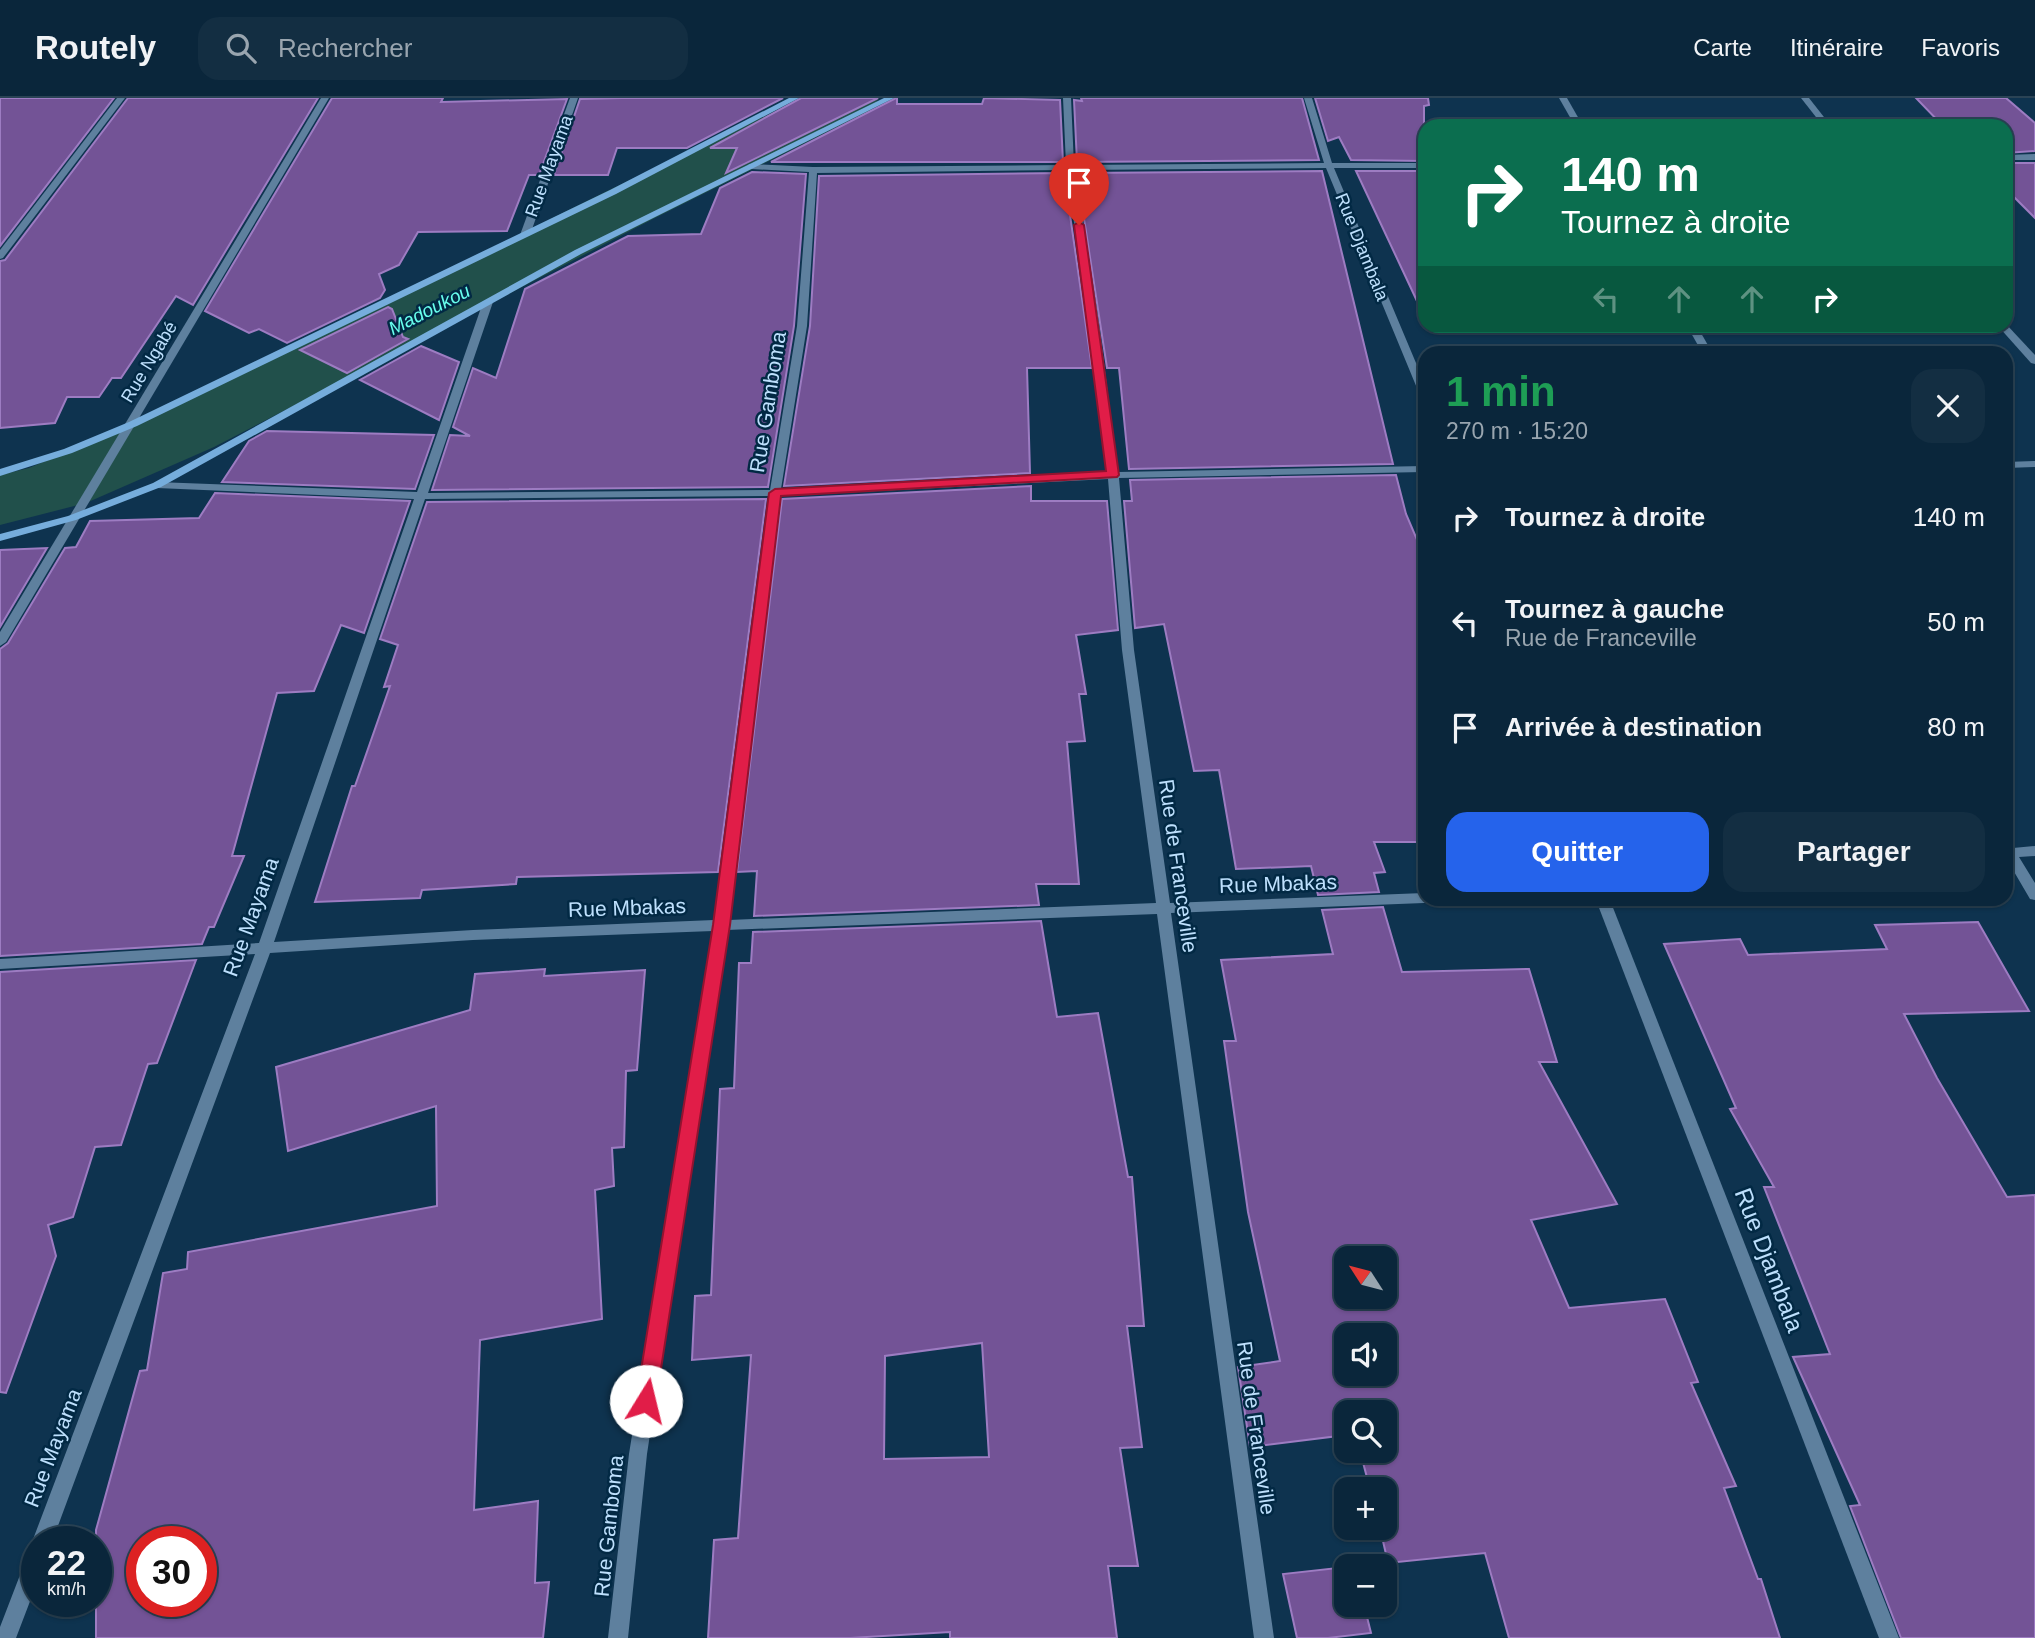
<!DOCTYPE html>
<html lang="fr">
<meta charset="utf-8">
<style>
body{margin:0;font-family:Helvetica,sans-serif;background:#132e42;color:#f1f3f6;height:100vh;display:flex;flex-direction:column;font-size:26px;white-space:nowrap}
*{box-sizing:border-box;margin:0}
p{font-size:23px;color:#99a5af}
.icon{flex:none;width:38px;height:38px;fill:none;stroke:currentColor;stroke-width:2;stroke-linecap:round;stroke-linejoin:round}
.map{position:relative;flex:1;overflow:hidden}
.sheet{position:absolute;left:1418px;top:248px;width:595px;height:560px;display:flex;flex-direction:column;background:#0a263b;border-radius:21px;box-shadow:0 2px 5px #0004,0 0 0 2px #2a4355}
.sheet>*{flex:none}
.top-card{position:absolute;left:1418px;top:21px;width:595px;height:214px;border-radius:21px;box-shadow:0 2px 5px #0004,0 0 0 2px #2a4355;background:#0b6e4f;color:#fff;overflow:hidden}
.needle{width:46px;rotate:306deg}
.fabs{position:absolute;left:1334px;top:1148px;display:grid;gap:14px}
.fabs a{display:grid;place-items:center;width:63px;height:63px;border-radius:14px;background:#0a263b;box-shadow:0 2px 5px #0004,0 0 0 2px #2a4355;font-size:35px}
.speed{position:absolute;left:21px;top:1428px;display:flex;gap:14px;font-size:35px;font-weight:700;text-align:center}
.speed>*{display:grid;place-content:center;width:91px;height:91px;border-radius:50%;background:#0a263b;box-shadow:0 2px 5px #0004,0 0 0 2px #2a4355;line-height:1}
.speed small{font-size:18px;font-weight:400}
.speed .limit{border:10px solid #d22;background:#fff;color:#111}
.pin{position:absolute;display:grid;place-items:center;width:60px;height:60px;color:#fff;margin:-72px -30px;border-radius:50% 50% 50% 0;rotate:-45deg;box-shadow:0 0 7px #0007}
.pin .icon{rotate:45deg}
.me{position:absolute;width:77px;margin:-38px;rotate:9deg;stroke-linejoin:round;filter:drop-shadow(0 0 5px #0008)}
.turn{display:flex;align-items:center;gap:24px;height:147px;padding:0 28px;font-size:32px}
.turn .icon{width:91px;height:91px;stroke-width:2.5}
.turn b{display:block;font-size:49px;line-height:60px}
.lanes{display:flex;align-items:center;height:66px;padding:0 28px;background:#0003;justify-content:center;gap:35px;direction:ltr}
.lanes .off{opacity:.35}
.round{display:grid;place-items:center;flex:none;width:74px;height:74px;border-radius:21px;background:#132e42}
.overview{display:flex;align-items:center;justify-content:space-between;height:119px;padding:0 28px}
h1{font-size:42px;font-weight:800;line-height:52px;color:#1e9e55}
.cta{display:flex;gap:14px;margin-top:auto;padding:14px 28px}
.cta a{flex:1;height:80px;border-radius:21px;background:#2563eb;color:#fff;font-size:28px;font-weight:800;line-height:80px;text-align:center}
.cta a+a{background:#132e42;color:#f1f3f6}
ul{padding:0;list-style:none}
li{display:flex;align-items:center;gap:21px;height:105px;padding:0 28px}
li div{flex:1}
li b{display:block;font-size:26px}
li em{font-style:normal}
header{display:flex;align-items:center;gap:42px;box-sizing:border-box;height:98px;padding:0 35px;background:#0a263b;border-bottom:2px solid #2a4355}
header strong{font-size:33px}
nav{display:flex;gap:38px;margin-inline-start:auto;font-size:24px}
.search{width:490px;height:63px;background:#132e42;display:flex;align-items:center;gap:18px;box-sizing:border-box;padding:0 24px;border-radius:21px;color:#99a5af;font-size:26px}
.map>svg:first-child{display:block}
</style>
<header>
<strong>Routely</strong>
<div class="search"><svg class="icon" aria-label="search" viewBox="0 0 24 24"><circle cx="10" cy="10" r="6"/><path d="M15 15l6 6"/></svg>Rechercher</div>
<nav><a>Carte</a><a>Itinéraire</a><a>Favoris</a></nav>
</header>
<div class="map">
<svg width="2035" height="1540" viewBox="0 0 2035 1540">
<rect width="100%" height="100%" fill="#0e334f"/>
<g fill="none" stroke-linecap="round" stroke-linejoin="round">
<path fill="#21504b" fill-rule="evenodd" d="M803,0h76l-8,12 -218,109 -439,228 -128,56 -86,22v-50l29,-7 129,-55 449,-222z"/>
</g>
<g fill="#735396" stroke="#9d7cc2" stroke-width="2" fill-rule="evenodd">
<path d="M0,0h114l-114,148z"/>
<path d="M128,0h190l-125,207 -17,-9 -55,82h-9l-13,19h-32l-12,26 -55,5v-167l5,-1z"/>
<path d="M332,0h111l-2,4 126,-3 -28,76h-10l-22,56 -89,1 -19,33 -20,9 6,16 -5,8 -93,45 -28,-14 -10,4 -44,-22z"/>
<path d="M622,0h161l-96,50h-70l-9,27h-54l26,-76z"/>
<path d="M801,0h77l-152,75 11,-25h-27z"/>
<path d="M896,0h1v6h85l2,-6 76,2 3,62h-292z"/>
<path d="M1081,0h221l17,62 -242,2 -3,-62 8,1z"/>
<path d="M1315,0h113l1,7 -5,1v55l-73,-1 -12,-23 -11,4z"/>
<path d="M1916,0h90l29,25v28l-29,2v-27h-63z"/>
<path d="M2006,65h29v55l-29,-29z"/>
<path d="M1322,73l71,293 -264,5 -10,-101h-12l-30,-195z"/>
<path d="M1424,73v-1v146l-68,-145z"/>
<path d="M752,74l54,2 -12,152 -26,161 -336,3 18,-55 20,1 -17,-9 20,-59 23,10 29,-89 103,-53 73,-2 19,-46z"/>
<path d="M1064,75l28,195h-65l3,105 -246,13 26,-160 9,-150z"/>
<path d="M388,209l4,2 11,28 5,2 -61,34 -47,-23z"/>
<path d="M421,248l38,16 -20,58 -79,-40z"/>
<path d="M267,333l167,4 -19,54 -193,-7 27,-41z"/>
<path d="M1396,377l10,39 18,42v286h-50l11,30 -11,1 5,19 -61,3 -7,-29 -75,3 -17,-99 -25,1 -30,-147 -29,4 -11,-127h8l-2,-21z"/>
<path d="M1031,388v15h76l11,129 -42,5 10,59h-7l6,47 -18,1 12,142h-43l3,21 -285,11 3,-45 -20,1 45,-373z"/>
<path d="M215,395l195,8 -46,132 -23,-8 -27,66 -37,2 -45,163h12l-30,71h-5l-7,17 -202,12v-307l8,-6 57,-95 11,-1 14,-26 109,-3z"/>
<path d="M766,401l-48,373 -201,5 -1,7 -94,6 -2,8 -105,4 37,-116h3l35,-100 -6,1 14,-42 -18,-6 47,-137z"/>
<path d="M47,450l-47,79v-77z"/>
<path d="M1383,809l19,65 127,-3 28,93h-18l78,142 -86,16 38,88 96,-9 33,83 -7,1 45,103 -12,2 34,91h3l19,59h-271l-24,-85 -97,10 -8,-35h4v-39h-14l-10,-38h24v-39h-38v23l-96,12 -12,-80 42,-6 -32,-149 -24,-171h12l-15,-81 112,-6 -11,-44zM1346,1160h38v39h-38zM1346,1237h38v39h-38z"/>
<path d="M1041,823l16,96 41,-4 30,164h4l12,149h-17l15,121 -22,1 18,118h-30l9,72h-167v-6l-100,6h-142l6,-98 24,-2 13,-183 -59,5 3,-64 16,-1 9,-206 14,-1 5,-125h12l2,-31zM982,1245l7,114 -105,2 1,-103z"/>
<path d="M1978,824l51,89 -125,3 33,64 70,119 28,-2v443h-134l-51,-132 10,-1 -67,-148 37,-3 -66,-167h10l-44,-78 6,-1 -72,-164 76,-5 8,16 139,-6 -12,-24z"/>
<path d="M196,862l-39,103 -9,1 -27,81 -26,2 -22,70 -25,8 8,31 -50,137 -6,-1v-420z"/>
<path d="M545,871l-1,7 101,-6 -8,100 -11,1 -2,76 -12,1 2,38 -19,4 7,129 -122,21 -6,170 64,-9 -3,82 14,-1 -6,56h-447v-108l44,-159 7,-1 16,-97 24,-4 1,-17 249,-46 -1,-100 -148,45 -12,-84 194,-57 5,-36zM142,1444h59v59h-59z"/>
<path d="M1346,1469v38h18l7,28 -43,5h-31l-14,-64z"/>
</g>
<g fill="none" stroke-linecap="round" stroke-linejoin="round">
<g fill="#5e809e" fill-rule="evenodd">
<path d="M117,0h8l-122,160 -3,1v-9z"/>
<path d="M321,0h8l-323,544 -6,4v-14z"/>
<path d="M570,0h8l-48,137 -8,2 -2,-2z"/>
<path d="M1063,0h8l3,67 250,-2 -20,-65h8l20,65h92v5h-90l90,214v14l-5,-3 -93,-225 -252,2 23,138 21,164 306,-6v6l-305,6 15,172 36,253 254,-10v7h6l-6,3 -253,10 103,725h-20l-97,-724 -430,16 -80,524 -19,184h-20l21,-184 84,-523 -240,9 -203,13 -218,589h-15v41l-21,55h-16v-11l30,-78 5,-2 -3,-5 223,-588 -255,15v-10l259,-16 155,-444 -257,-11 -6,-3 6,-3 260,10 66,-190 5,-3 5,3 -65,191 342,-3 27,-164 12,-154 -57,-3 -4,-3 1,-2 64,3 253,-2zM1066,72l21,138 20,164 -326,17 26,-163 10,-153zM1108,381l14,171 34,253 -427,17 51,-424zM769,398l-55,424 -241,10 -199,12 151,-443z"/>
<path d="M1559,0h8l16,28h-8z"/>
<path d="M1801,0h8l22,28h-8z"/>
<path d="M2035,56v6h-29v-5z"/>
<path d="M2006,226l29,31v9l-4,-1 -33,-37z"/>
<path d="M1687,228h10l16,28h-10z"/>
<path d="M2035,363v6l-29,1v-6z"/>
<path d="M2006,744l5,2 2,4 22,-2v10l-16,1 16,26v17l-5,-1 -24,-41z"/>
<path d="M1596,802h14l289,738h-20z"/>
</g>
<g fill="#76addc" fill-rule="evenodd">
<path d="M789,0h10l-183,96 -479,232 -65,27 -72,23v-7l64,-20 65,-27 481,-232z"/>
<path d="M884,0h10l-313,156 -420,233 -85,33 -76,21v-7l68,-18 85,-33 422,-233z"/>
</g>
</g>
<path fill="#e11d48" stroke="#92132f" stroke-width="2" d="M1079,124l5,3 35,250 -2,2 -336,19 -51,429 -74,476 -3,7 -7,2 -7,-2 -3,-7 77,-476 56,-432 6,-4 331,-18 -32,-246z"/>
<g text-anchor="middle" stroke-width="5" stroke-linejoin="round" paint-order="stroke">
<g font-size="18" fill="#bee0fd" stroke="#022944">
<text transform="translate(549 68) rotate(-70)" y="6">Rue Mayama</text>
<text transform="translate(1362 149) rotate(68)" y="6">Rue Djambala</text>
<text transform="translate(149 264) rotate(-59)" y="6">Rue Ngabé</text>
</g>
<g font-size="19" font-style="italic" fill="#68feed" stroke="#022944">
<text transform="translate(429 211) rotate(-27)" y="7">Madoukou</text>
</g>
<g font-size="21" fill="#bee0fd" stroke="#022944">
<text transform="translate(768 304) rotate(-81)" y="7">Rue Gamboma</text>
<text transform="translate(1178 768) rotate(82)" y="7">Rue de Franceville</text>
<text transform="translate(1278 786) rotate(-2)" y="7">Rue Mbakas</text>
<text transform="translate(627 810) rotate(-2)" y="7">Rue Mbakas</text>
<text transform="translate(251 819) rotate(-70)" y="7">Rue Mayama</text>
<text transform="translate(1256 1330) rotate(82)" y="7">Rue de Franceville</text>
<text transform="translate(53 1350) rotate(-69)" y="7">Rue Mayama</text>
<text transform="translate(609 1428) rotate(-84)" y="7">Rue Gamboma</text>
</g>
<g font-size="24" fill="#bee0fd" stroke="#022944">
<text transform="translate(1769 1162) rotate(69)" y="8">Rue Djambala</text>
</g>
</g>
</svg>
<div class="fabs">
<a><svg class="needle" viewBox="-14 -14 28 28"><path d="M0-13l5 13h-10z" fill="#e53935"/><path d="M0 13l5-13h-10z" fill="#99a5af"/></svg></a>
<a><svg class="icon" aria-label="sound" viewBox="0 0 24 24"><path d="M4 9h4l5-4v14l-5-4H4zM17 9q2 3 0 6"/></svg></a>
<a><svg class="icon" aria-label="search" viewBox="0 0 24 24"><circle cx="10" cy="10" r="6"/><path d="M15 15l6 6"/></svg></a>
<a>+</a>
<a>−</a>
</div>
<div class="speed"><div>22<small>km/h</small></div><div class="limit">30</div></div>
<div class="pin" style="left:1079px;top:127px;background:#d93025"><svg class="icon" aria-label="arrive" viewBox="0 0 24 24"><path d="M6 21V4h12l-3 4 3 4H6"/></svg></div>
<svg class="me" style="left:646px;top:1303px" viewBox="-20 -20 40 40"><circle r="19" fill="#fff"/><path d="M0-13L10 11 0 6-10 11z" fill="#e11d48"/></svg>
<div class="top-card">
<div class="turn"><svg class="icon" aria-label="right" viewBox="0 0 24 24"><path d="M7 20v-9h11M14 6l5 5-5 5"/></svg><div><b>140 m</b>Tournez à droite</div></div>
<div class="lanes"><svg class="icon off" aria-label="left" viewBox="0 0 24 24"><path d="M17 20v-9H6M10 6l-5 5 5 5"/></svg><svg class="icon off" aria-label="ahead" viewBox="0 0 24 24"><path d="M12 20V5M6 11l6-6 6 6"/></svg><svg class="icon off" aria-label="ahead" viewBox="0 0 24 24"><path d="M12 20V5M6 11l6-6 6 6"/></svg><svg class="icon" aria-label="right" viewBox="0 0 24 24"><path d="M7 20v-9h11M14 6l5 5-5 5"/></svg></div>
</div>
<section class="sheet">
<div class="overview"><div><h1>1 min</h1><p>270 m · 15:20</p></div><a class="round"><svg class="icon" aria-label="close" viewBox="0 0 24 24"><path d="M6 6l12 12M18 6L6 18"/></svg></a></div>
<ul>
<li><svg class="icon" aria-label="right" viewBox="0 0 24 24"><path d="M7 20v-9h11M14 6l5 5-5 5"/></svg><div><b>Tournez à droite</b></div><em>140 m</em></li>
<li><svg class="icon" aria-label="left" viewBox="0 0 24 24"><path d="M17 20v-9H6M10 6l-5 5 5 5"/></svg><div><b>Tournez à gauche</b><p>Rue de Franceville</p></div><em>50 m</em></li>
<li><svg class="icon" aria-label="arrive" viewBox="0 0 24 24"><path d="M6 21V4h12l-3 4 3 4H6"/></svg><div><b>Arrivée à destination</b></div><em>80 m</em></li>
</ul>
<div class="cta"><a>Quitter</a><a>Partager</a></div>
</section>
</div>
